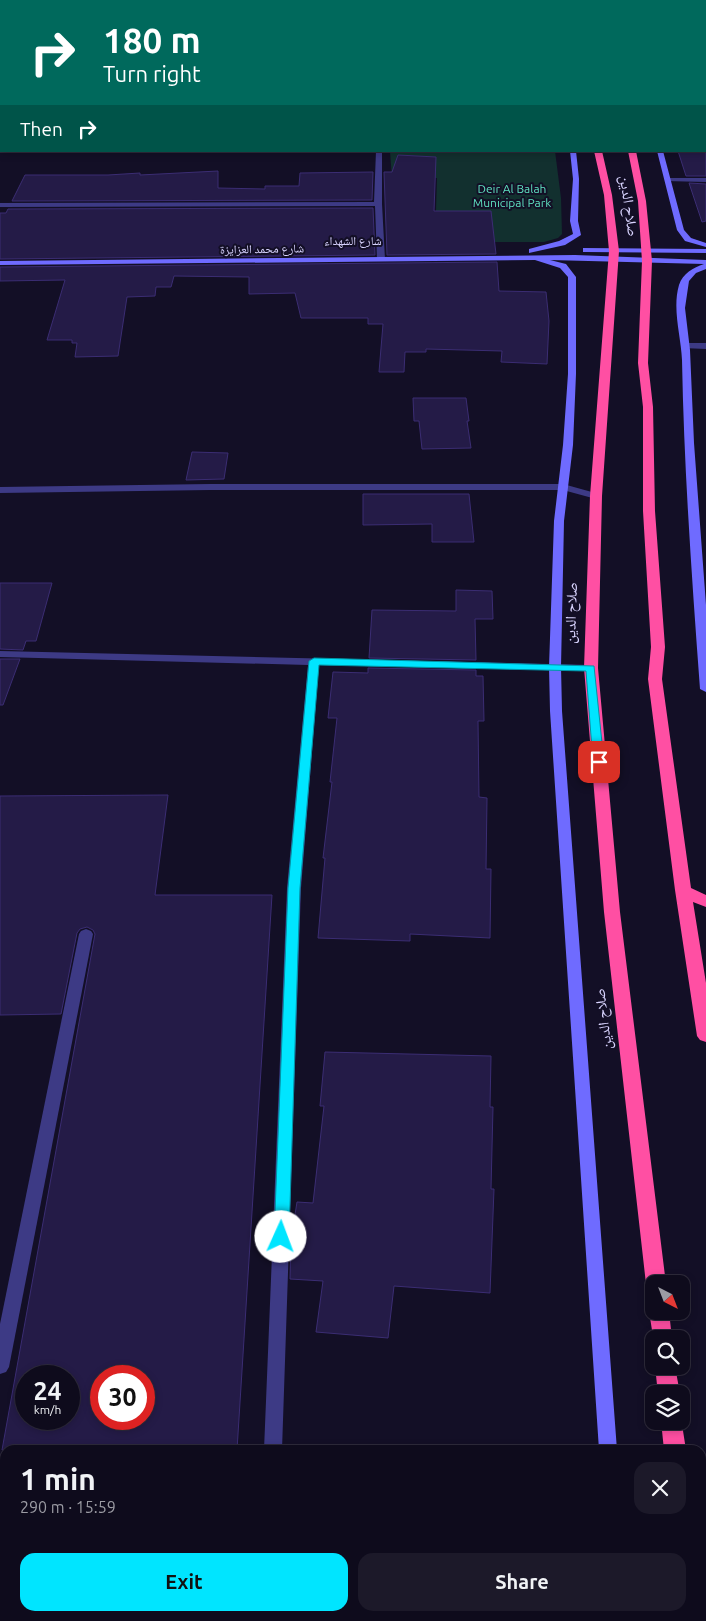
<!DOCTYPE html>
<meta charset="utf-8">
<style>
body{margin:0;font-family:Ubuntu,"Noto Naskh Arabic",sans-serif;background:#1c1929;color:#f1f3f6;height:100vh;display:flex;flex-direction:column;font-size:19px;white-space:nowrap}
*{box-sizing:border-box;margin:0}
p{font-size:16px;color:#9b9ba3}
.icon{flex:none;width:28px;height:28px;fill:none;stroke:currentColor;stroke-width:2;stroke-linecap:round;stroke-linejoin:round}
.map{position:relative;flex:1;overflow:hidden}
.drawer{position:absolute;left:0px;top:1445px;width:706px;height:176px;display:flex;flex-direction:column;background:#0e0b1c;border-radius:15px 15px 0 0;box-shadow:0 2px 8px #0003,0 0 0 1px #2e2b3b}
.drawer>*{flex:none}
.hud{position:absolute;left:0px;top:0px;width:706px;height:152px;box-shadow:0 2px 8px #0003,0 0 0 1px #2e2b3b;background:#00695c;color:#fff;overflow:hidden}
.needle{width:32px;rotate:138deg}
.buttons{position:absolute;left:645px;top:1275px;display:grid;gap:10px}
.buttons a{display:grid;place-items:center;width:45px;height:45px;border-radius:10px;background:#0e0b1c;box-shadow:0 2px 8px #0003,0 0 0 1px #2e2b3b;font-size:25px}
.speed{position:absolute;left:15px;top:1365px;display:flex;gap:10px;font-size:25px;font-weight:700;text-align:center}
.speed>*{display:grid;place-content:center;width:65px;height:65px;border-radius:50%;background:#0e0b1c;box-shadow:0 2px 8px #0003,0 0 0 1px #2e2b3b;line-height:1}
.speed small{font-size:12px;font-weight:400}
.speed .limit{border:8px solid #d22;background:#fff;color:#111}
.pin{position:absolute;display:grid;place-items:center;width:42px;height:42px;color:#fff;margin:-21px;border-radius:10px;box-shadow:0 2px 8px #0006}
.me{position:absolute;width:55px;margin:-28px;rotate:2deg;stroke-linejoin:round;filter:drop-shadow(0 0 4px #0008)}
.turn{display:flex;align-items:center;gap:18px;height:105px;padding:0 20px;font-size:22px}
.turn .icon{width:65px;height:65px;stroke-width:2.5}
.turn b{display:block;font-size:35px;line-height:42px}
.then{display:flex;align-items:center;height:48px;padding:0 20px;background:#0003;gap:10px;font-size:19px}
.round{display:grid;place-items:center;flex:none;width:52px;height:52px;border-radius:15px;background:#1c1929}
.head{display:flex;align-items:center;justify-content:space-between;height:85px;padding:0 20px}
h1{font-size:30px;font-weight:600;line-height:38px}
.action{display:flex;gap:10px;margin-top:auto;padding:10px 20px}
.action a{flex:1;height:58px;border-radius:15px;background:#00e5ff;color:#111;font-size:20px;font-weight:600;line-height:58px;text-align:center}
.action a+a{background:#1c1929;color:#f1f3f6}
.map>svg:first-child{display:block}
</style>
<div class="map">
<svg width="706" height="1621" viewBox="0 0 706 1621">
<rect width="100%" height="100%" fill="#130f26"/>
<path fill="#12302f" d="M390,151h165l6,47 1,36 -4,4 -14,4h-109l2,-64 -45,1z"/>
<g fill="#241b47" stroke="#3b2d73" fill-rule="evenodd">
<path d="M678,151h28v25h-20z"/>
<path d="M398,155l38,2 -2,54h57l5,43 -109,1 -3,-83h8z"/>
<path d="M218,171v17l47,1v-3h34l1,-13 73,-1 -1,28 -360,1 13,-26h83l32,-2v2z"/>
<path d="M689,183l17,1v37l-4,1z"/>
<path d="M373,208l2,47 -375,4v-46h6l2,-4z"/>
<path d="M497,262l2,29 47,1 3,29 -2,43 -46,-2 1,-11 -76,-2v3h-21l-1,20h-25l4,-48h-15v-6h-67l-6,-25 -46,1v-17l-75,-1 -3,11h-15l-1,9 -28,1 -9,59 -43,1 2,-14h-5v-3h-25l18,-60 -65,1v-14z"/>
<path d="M413,398h53l3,23h-2l4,27 -49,1 -3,-28h-5z"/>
<path d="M192,452l36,1 -4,26 -38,1z"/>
<path d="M363,494h106l5,48h-42v-18l-69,1z"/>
<path d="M0,583h52l-16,58h-10l-3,9 -23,-1z"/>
<path d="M456,590l36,1 1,28h-18l1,41 -107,-2 3,-48 84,1z"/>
<path d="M0,659h20l-17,46h-3z"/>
<path d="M368,668l108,2v6h7l1,45h-6l1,76 8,1 -1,71h5l-1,69 -80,-4v7l-92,-3 7,-80h-2l9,-76h-2l7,-64h-9l5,-46 35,1z"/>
<path d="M168,795l-13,100h117l-35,555h-235l93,-516 -2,-4 -6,-3 -7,2 -3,4 -16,81 -61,1v-219zM26,1376h43v43h-43zM101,1376h43v43h-43z"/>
<path d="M325,1052l166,4 -1,51h3l-2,82h3l-4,104 -96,-7 -6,52 -72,-6 7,-51 -33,-2 1,-39 6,-38 16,1 11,-97h-4z"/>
</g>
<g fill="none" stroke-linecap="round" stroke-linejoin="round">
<path fill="#3d3a85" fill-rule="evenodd" d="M86,929l5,2 2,3 -84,433 -3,5 -6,2v-50l79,-390 2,-3z"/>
<g fill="#3d3a85" fill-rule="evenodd">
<path d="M385,0h6v1h-5z"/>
<path d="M454,0h6l1,1h-6z"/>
<rect x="0" y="4" width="1" height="4"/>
<rect x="705" y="9" width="1" height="4"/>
<rect x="0" y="40" width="1" height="4"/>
<rect x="705" y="43" width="1" height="4"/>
<rect x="0" y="74" width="1" height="4"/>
<path d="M376,151h6v53l3,55 -4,2 -4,-2 -2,-53 -375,1v-4l374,-1z"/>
<path d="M667,178h39v4l-41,-1v-2z"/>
<path d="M686,343h20v6l-23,-1 -1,-2z"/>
<path d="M210,484h353l36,10 2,2 -5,3 -33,-9h-353l-210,3v-6z"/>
<path d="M0,651l591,14 6,3 -6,3 -272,-6 -18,223 -19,562h-18l23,-562 21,-223 -308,-8z"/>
<path d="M257,1616h20l-1,5h-20z"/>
</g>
<g fill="#6f6bff" fill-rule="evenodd">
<path d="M542,0h6v1h-5z"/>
<path d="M613,0h6v1h-5z"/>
<path d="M570,151h6l3,28 -1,42 3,14 -16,10 -36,8v-4l30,-8 14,-7 -3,-13 3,-42z"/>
<path d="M657,151h6l21,79 7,8 15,5v4l-21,-6 -8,-11z"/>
<path d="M583,248l123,1v4l-120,-1h-3z"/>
<path d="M575,255l131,5v9l-10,4 -7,8 -4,27 5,42 4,93 12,162v87l-6,-3c-8,-109 -16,-219 -18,-329 -1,-24 -10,-51 -3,-75 4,-12 14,-17 25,-21l-154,-4 16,4 10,13v97l-3,71 -9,76 -3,146 1,44 55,739h-18l-49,-739 -1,-44 5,-146 9,-76 5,-71v-97l-8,-9 -25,-8 -535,5v-4z"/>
<rect x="610" y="1616" width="20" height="5"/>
</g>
<g fill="#ff4fa3" fill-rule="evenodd">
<rect x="571" y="0" width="6" height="1"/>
<rect x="591" y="0" width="6" height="1"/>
<path d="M594,151h8l10,44 7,56 -17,245 -4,172 22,244 46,372h-12v7l-5,-1 -3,-6 -42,-372 -20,-244 6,-172 19,-245 -5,-56z"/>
<path d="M628,151h8l10,50 6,60 -4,102 5,44 2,104 10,136 -3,32 29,209 15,7v12l-13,-5 13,81v59l-6,-2 -3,-4 -22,-146 -27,-211 3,-32 -8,-136v-104l-5,-44 4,-102 -4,-60z"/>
<path d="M654,1304v7h15l3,28h-18v4l-5,-32z"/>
<path d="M655,1366h20l5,28h-22z"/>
<path d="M681,1418l5,32h-22l-3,-29h20z"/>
<path d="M701,1607l5,7v7h-23v-5h18z"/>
</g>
</g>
<path fill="#00e5ff" stroke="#0095a6" d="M314,658l280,8 10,96 -5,4 -6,-4 -7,-91 -267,-6 -19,223 -11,349 -3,4 -5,2 -5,-2 -2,-4 14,-349 21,-227z"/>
<g text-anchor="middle" stroke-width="4" stroke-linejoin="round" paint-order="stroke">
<g font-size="12" fill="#5fe0c0" stroke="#130f26">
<text x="512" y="193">Deir Al Balah<tspan x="512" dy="14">Municipal Park</tspan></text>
</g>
<g font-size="12" fill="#d9d4ff" stroke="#130f26">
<text x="353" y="245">شارع الشهداء</text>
<text transform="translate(262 249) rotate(-1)" y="4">شارع محمد العزايزة</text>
</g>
<g font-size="15" fill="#d9d4ff" stroke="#130f26">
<text transform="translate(629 206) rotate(82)" y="5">صلاح الدين</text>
<text transform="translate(571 613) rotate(-88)" y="5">صلاح الدين</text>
<text transform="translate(603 1019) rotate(-97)" y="5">صلاح الدين</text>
</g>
</g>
</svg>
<div class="buttons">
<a><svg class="needle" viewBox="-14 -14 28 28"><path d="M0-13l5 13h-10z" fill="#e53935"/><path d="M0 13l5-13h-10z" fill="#9b9ba3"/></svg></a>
<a><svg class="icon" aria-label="search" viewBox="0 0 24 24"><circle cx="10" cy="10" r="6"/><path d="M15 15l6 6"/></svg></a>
<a><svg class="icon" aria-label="layers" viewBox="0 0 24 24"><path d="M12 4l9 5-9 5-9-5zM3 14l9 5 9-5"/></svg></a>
</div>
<div class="speed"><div>24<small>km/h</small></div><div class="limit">30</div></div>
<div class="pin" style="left:599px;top:762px;background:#d93025"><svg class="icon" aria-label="arrive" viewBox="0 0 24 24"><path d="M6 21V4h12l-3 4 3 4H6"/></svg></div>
<svg class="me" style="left:281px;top:1237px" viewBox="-20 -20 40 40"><circle r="19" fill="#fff"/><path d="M0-13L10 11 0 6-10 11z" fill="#00e5ff"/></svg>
<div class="hud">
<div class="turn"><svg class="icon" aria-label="right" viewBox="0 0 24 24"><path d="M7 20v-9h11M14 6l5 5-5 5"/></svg><div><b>180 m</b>Turn right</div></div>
<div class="then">Then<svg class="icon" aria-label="right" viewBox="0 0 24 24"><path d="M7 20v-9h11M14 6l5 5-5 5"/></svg></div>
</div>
<section class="drawer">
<div class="head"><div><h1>1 min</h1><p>290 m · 15:59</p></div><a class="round"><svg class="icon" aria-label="close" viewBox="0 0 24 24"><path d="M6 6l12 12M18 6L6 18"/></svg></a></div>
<div class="action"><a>Exit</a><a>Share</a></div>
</section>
</div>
